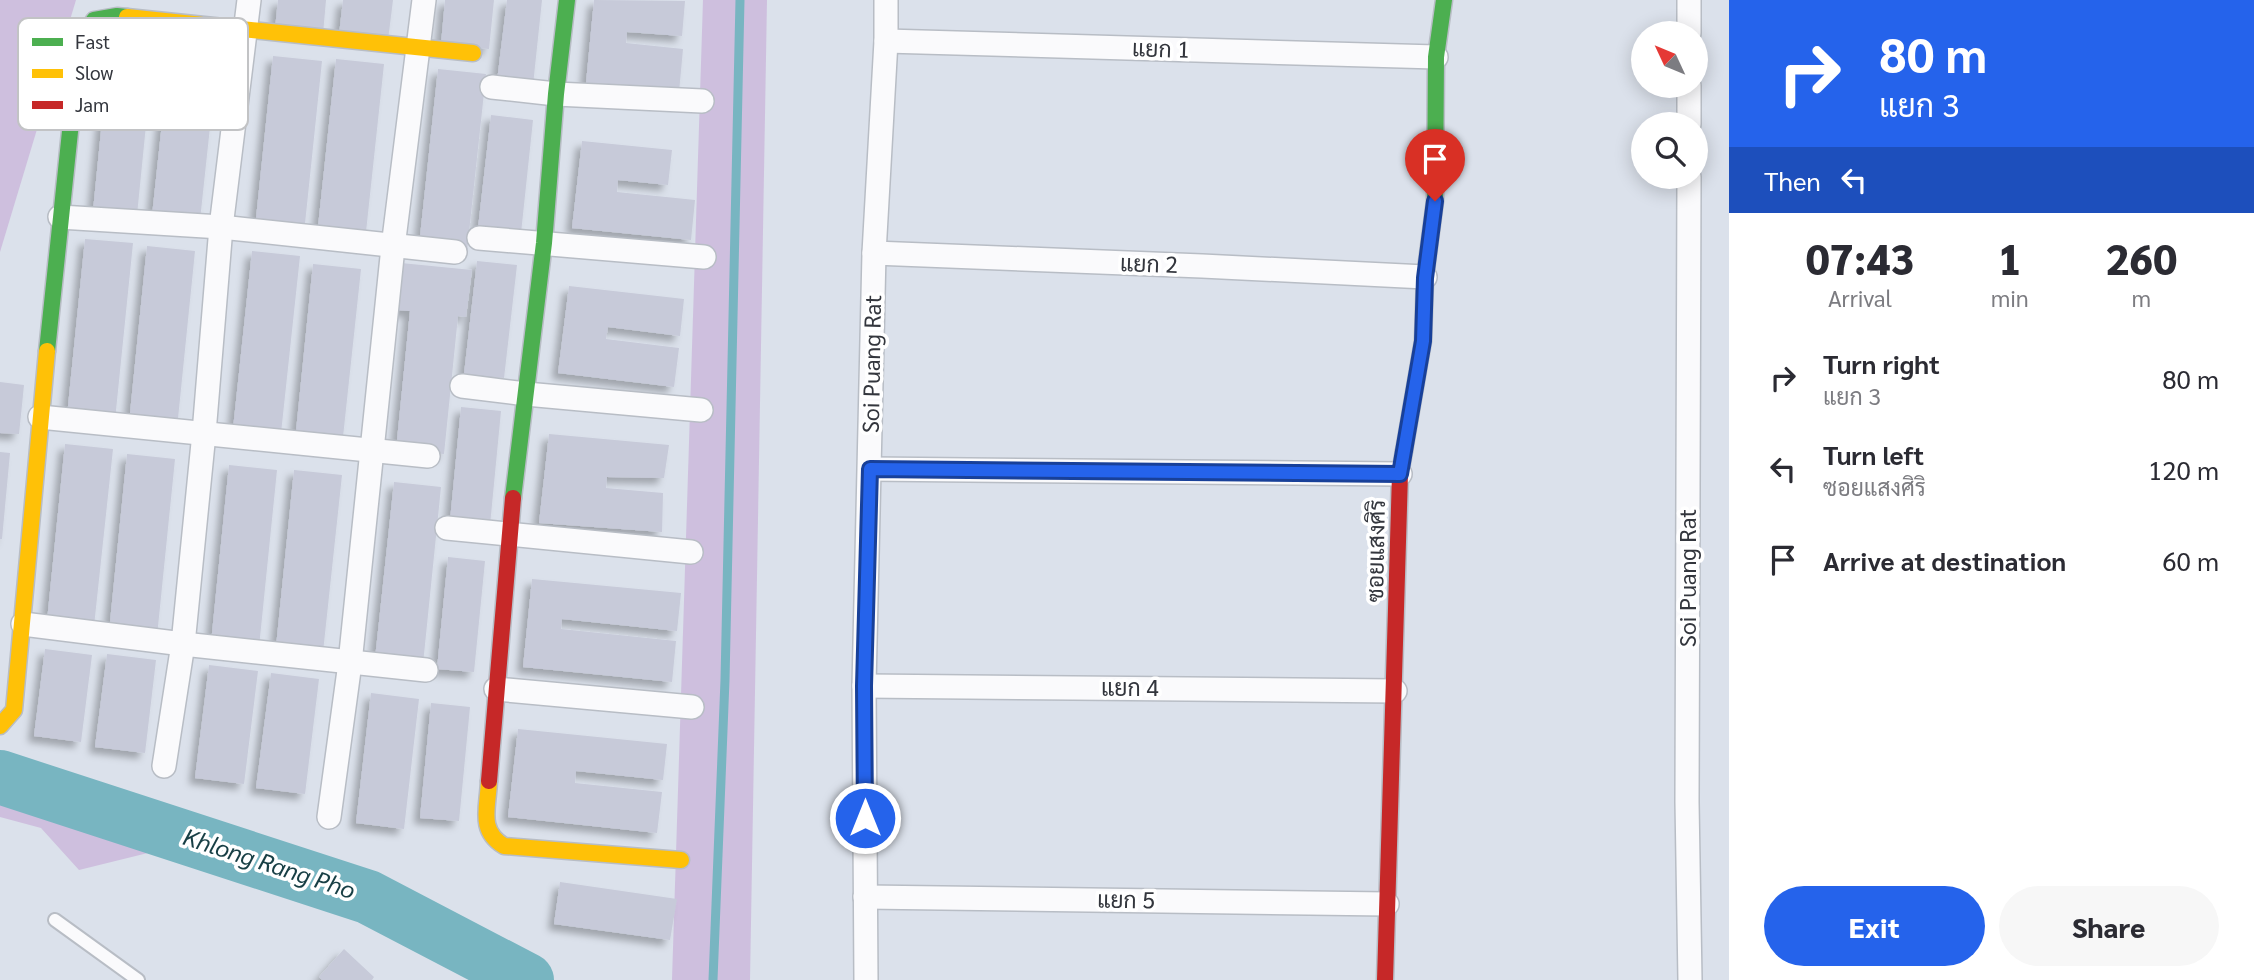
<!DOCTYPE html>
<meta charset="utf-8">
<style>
body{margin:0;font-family:Georgia,Sarabun,serif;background:#f7f7f7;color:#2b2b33;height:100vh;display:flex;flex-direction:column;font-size:26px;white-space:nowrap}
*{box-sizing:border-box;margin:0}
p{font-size:23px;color:#7c7c81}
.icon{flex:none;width:38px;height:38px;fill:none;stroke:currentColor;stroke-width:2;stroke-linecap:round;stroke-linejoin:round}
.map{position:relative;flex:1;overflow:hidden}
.panel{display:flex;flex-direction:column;background:#fff;width:525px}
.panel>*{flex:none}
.guide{background:#2563eb;color:#fff;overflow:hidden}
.needle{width:46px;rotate:314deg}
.tools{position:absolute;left:1631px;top:21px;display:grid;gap:14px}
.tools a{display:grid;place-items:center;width:77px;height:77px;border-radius:50%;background:#fff;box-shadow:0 4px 18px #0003;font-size:35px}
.pin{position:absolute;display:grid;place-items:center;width:60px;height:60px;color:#fff;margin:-72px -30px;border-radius:50% 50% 50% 0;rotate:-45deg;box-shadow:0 0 7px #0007}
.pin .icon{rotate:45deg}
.me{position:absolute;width:77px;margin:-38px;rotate:0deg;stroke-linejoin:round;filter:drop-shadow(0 0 5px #0008)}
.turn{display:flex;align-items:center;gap:24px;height:147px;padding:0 35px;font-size:32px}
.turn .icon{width:91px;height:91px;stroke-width:2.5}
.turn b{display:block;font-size:49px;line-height:60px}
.then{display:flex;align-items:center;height:66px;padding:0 35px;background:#0003;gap:14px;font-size:26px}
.eta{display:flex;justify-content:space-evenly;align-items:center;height:119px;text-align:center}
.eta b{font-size:42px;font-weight:800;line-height:49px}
.button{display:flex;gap:14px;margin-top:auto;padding:14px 35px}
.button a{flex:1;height:80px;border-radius:42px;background:#2563eb;color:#fff;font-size:28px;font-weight:800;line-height:80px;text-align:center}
.button a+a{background:#f7f7f7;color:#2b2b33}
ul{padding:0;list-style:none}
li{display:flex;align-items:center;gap:21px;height:91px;padding:0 35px}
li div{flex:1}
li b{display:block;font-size:26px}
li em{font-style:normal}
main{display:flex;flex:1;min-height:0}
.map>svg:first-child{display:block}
</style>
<main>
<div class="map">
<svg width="1729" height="980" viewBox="0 0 1729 980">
<defs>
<filter id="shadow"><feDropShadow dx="-6" dy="6" stdDeviation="3.5" flood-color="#0004"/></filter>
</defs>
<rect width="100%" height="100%" fill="#dbe1eb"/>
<g fill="#cebfde">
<path d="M0,0h76l-76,252z"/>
<path d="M703,0h64l-17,980h-78z"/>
<path d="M0,793l164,56 -85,21 -38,-42 -41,-11z"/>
</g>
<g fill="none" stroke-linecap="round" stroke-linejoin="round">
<path stroke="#78b5c1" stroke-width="9" d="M713,980l12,-300 15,-680"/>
<path stroke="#78b5c1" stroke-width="54" d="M0,777l368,120 159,83"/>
</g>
<g fill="#c7cad9" filter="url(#shadow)">
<path d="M278,0h48l-3,34 -48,-5z"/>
<path d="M343,0h50l-5,40 -49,-5z"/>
<path d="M445,0h49l-5,49 -48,-5z"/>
<path d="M507,0h35l-9,85 -36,-4z"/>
<path d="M594,0l91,1 -3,35 -55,-4 -1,11 57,6 -4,43 -93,-9z"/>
<path d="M171,39l48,4 -19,177 -48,-4z"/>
<path d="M109,51l44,4 -16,160 -44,-4z"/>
<path d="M273,56l49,5 -18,172 -49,-5z"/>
<path d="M336,59l48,5 -19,177 -48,-5z"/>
<path d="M438,69l48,5 -19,177 -48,-5z"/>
<path d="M491,115l42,5 -12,113 -43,-5z"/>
<path d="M582,141l90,9 -4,35 -50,-5 -1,12 78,8 -4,40 -119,-12z"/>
<path d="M85,239l48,4 -18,177 -48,-4z"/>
<path d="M147,246l48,5 -18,177 -48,-5z"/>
<path d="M252,251l48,5 -19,177 -48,-4z"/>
<path d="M477,261l40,4 -13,113 -40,-4z"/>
<path d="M401,263l71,7 -6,47 -8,-1 -14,138 -48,-4 14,-139 -14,-1z"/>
<path d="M313,264l48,5 -19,177 -47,-5z"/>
<path d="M569,286l115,13 -4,37 -72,-9 -2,12 73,9 -5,39 -116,-14z"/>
<path d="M0,382l24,3 -5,49 -19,-1z"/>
<path d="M461,407l40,4 -11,114 -40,-4z"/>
<path d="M549,434l120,11 -5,33 -57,-1 -1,11 57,5 -1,39 -123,-9z"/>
<path d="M65,444l48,5 -19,177 -47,-5z"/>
<path d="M0,452l10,1 -8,86h-2z"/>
<path d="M127,454l48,5 -18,177 -48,-4z"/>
<path d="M229,465l48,5 -18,177 -48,-4z"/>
<path d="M294,470l48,5 -19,177 -47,-5z"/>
<path d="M394,482l47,5 -18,177 -48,-5z"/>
<path d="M448,557l37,4 -11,111 -37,-3z"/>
<path d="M532,579l149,14 -4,38 -115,-12 -1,10 115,12 -4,41 -149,-15z"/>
<path d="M45,649l47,6 -11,87 -47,-6z"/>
<path d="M107,654l49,6 -11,93 -50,-6z"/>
<path d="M209,665l49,6 -14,113 -49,-6z"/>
<path d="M271,673l48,6 -14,115 -49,-6z"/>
<path d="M371,693l48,6 -15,130 -48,-6z"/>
<path d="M431,703l39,4 -11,114 -39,-3z"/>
<path d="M518,729l149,15 -4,36 -87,-9 -1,12 87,9 -5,41 -149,-16z"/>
<path d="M560,882l117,17 -7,41 -116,-16z"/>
<path d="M344,949l30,28 -2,3h-50l-3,-3z"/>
</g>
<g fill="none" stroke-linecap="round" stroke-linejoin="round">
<defs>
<path id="lane" d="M55,920l83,60"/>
<g id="street">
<path d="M1689,33v-33"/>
<path d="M886,41l550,16"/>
<path d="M492,87l64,7 146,7"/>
<path d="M1689,124v-38"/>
<path d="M1689,177l-2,625 3,178"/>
<path d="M60,217l161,10 234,25"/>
<path d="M479,238l225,19"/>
<path d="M874,253l328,13 223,11"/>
<path d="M462,386l64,8 175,16"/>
<path d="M40,417l388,39"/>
<path d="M870,469l530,5"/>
<path d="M447,528l244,24"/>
<path d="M23,624l160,20 243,26"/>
<path d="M864,686l531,5"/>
<path d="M496,689l196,18"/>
<path d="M164,766l19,-122 21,-211 17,-206 28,-227"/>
<path d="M329,817l21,-154 43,-416 31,-247"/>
<path d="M865,897l522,7"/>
<path d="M866,980l-2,-294 10,-433 12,-212v-41"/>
</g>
<g id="fast">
<path d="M47,351l32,-305 15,-26 23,-4 10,1"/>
<path d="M1404,451l19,-110 2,-64 10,-76 1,-144 8,-57"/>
<path d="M513,498l31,-255 12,-149 11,-94"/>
</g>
<g id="slow">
<path d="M127,17l346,36"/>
<path d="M0,726l14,-16 33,-359"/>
<path d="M489,781c-1,27 -11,49 15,65l177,14"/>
</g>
<g id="jam">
<path d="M489,781l24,-283"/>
<path d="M1385,980l15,-506 4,-23"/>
</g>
</defs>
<use href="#lane" stroke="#b8bdc5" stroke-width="16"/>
<use href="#street" stroke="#b8bdc5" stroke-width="26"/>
<use href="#fast" stroke="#b8bdc5" stroke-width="19"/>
<use href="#slow" stroke="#b8bdc5" stroke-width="19"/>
<use href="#jam" stroke="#b8bdc5" stroke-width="19"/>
<use href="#lane" stroke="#fafafc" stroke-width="12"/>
<use href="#street" stroke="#fafafc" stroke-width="23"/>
<use href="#fast" stroke="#4caf50" stroke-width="16"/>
<use href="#slow" stroke="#ffc107" stroke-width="16"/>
<use href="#jam" stroke="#c62828" stroke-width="16"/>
</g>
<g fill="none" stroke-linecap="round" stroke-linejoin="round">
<defs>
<path id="route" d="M865,818l-1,-132 6,-217 530,5 23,-133 2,-63 10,-77"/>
</defs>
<use href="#route" stroke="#184099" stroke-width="18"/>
<use href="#route" stroke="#2563eb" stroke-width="12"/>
</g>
<g text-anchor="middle" stroke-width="7" stroke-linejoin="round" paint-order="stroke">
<g font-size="23" fill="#33363d" stroke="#fff">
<text transform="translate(1161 49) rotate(2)" y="8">แยก 1</text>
<text transform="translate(1149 264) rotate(2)" y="8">แยก 2</text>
<text transform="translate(872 364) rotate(-89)" y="8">Soi Puang Rat</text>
<text transform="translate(1376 551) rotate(-89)" y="8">ซอยแสงศิริ</text>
<text transform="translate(1688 578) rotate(-90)" y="8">Soi Puang Rat</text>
<text x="1130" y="696">แยก 4</text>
<text transform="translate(1126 900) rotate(1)" y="8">แยก 5</text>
</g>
<g font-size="24" font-style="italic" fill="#183f45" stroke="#fff">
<text transform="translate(269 864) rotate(18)" y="8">Khlong Rang Pho</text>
</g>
</g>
<rect x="18" y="18" width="230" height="112" rx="10" fill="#fff" stroke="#c2c3c5" stroke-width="2"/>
<rect x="32" y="38" width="31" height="8" fill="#4caf50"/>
<rect x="32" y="69" width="31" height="9" fill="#ffc107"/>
<rect x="32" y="101" width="31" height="8" fill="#c62828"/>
<g font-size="19" fill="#33363d">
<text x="75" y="49">Fast</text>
<text x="75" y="80">Slow</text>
<text x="75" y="112">Jam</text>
</g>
</svg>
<div class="tools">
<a><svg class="needle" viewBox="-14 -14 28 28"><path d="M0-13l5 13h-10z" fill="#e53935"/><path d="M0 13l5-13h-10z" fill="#7c7c81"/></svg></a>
<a><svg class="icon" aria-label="search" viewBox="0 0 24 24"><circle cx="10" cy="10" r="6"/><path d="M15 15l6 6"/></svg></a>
</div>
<div class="pin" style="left:1435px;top:201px;background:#d93025"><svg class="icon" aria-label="arrive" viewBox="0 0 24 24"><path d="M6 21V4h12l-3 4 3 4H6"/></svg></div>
<svg class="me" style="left:865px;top:818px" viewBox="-20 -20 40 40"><circle r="17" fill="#2563eb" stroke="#fff" stroke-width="3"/><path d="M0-11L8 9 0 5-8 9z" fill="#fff"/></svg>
</div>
<section class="panel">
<div class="guide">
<div class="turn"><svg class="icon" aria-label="right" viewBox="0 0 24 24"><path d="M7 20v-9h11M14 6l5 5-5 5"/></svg><div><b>80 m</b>แยก 3</div></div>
<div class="then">Then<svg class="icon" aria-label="left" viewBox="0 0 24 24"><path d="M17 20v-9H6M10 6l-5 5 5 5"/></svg></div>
</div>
<div class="eta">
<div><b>07:43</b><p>Arrival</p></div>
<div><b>1</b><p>min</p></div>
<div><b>260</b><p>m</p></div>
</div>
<ul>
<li><svg class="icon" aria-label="right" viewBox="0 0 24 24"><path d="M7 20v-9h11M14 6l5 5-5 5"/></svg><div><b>Turn right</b><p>แยก 3</p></div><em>80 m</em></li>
<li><svg class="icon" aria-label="left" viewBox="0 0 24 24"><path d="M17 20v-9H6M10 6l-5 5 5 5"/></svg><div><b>Turn left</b><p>ซอยแสงศิริ</p></div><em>120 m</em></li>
<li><svg class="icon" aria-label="arrive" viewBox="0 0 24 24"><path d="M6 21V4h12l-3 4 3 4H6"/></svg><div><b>Arrive at destination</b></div><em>60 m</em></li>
</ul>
<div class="button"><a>Exit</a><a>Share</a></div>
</section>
</main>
